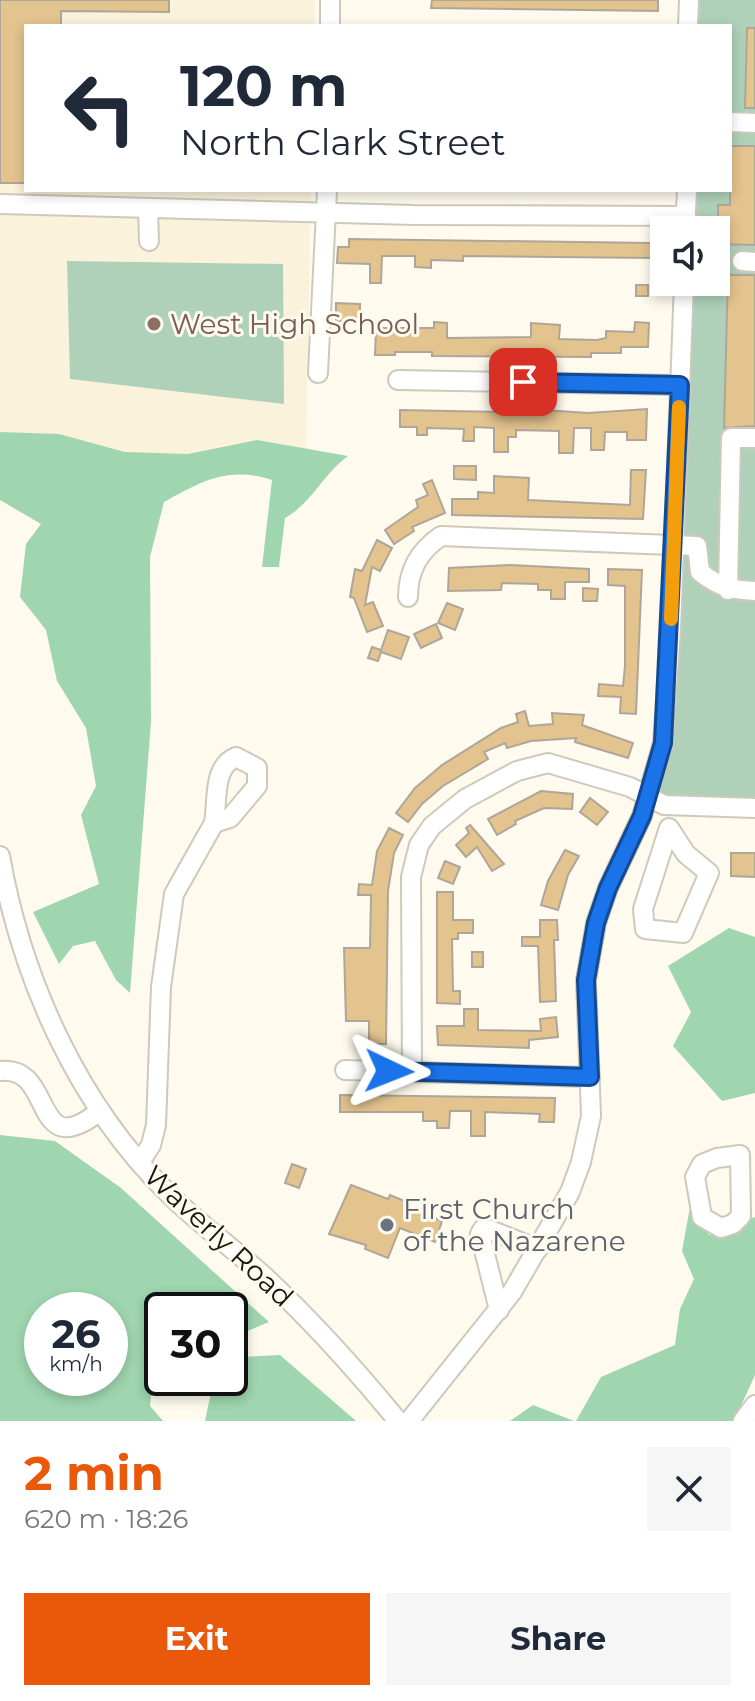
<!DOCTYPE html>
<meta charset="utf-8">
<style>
body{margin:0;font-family:Montserrat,sans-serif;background:#f6f6f7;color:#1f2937;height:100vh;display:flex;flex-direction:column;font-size:30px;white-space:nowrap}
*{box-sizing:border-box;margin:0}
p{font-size:26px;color:#747a83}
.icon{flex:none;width:44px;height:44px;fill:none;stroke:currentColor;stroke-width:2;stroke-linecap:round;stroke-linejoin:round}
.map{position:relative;height:1421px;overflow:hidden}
.panel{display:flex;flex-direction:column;background:#fff;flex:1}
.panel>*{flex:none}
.top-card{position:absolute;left:24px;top:24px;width:708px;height:168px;border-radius:0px;box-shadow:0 4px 12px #0003;background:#fff;color:#1f2937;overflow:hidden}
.controls{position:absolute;left:650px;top:216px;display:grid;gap:16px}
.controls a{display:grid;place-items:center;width:80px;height:80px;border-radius:0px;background:#fff;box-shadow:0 4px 12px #0003;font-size:40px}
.speed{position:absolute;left:24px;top:1292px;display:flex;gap:16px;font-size:40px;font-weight:700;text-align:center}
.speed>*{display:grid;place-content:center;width:104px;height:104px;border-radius:50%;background:#fff;box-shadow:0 4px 12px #0003;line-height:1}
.speed small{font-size:20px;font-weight:400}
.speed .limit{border:4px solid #111;border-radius:12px;background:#fff;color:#111}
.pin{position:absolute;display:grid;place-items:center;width:68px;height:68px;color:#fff;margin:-34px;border-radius:16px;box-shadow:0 4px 12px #0006}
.me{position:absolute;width:88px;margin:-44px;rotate:92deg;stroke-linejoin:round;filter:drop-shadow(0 0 6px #0008)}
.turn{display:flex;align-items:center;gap:28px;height:168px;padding:0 24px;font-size:36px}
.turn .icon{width:104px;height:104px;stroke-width:2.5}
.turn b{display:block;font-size:56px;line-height:68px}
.round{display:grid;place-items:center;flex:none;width:84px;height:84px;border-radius:0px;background:#f6f6f7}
.overview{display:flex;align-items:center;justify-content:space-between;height:136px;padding:0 24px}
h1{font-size:48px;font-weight:700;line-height:60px;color:#ea580c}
.action{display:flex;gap:16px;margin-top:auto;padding:16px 24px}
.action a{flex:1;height:92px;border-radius:0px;background:#ea580c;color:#fff;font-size:32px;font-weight:700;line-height:92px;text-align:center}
.action a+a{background:#f6f6f7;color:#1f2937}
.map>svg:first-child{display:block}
</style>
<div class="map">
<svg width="755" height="1421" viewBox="0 0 755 1421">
<rect width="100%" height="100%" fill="#fefaee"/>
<path fill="#fbf2dc" d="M0,0h315l-1,26h-288v164h285l-5,271 -306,-3z"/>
<g fill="#afd1b9">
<path d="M689,0h66v806l-106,-10 6,-19 29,-495h32v-52h-31l2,-40h43v-164h-42z"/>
<path d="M67,261l216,3 1,140 -214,-25z"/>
</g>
<g fill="#9fd6af" fill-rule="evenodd">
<path d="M0,432l59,2 66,18 63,2 69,-14 91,16c-25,18 -36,47 -63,62l-6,49h-17l10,-87c-43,-14 -69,0 -108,22l-14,55 1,165 -21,271 -14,-13 -21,-39 -22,5 -14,18 -26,-52 66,-28 -18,-69 15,-29 -10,-58 -29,-47 -11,-51 -26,-33 6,-53 15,-20 -41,-24z"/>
<path d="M729,928l26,9v156l-33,8 -49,-55 18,-34 -23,-46z"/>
<path d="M0,1135l55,6 66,47 148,134 -36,15 -3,-1v-26h-68c0,33 -9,62 -12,96l13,15h-163zM110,1310v68h-68v-68z"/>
<path d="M690,1207l19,28 46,-18v158l-21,46h-158l25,-44 74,-32 5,-36 14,-30 -12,-28z"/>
<path d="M280,1355l76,66h-151l9,-43h16v-14l12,-7z"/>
<path d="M533,1405l41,16h-64z"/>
</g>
<g fill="#e3c38e" stroke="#aea699" stroke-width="2">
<path d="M0,0h169v12l-108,-1v15h-35v157h-26z"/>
<path d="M432,0h226v11l-227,-3z"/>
<path d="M747,28h8v80h-10z"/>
<path d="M730,146h25v99l-37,-1v-39h12z"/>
<path d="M349,239l302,4v15l-188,-2v5l-32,-1v8l-16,-1v-11h-33l-1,27h-11v-19l-33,-1 1,-16h11z"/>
<path d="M728,275h27v151l-31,2z"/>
<rect x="636" y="285" width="12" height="11"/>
<path d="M336,303l24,1v17h-24z"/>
<path d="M434,322l13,1v15l84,-1v-14l29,2 -1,14 38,1 9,-2v-7l28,1 1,-10 14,1 -1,24h-27v6h-30v4l-159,-1v-4h-37v3h-20l1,-27h58z"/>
<path d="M502,407l86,6 59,-4 -1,31h-19v-8h-22l-1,18h-13v-22h-17l-1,25h-14v-22l-43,-1v7h-8v15h-14v-24l-20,-1v14h-11l1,-12 -37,-1v7h-10v-8h-17v-17l102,2z"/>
<path d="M454,466h22v14l-22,-1z"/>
<path d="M631,470h15l-3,49 -191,-4v-16h26v-7l16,1v-17l35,2 -1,22 102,5z"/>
<path d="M432,480l13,33 -33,14 2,4 -20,13 -9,-14 33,-23 -2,-7 12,-5 -5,-11z"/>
<path d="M377,540l15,8 -12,23 -8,-4 -7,38 8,-3 10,24 -16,6 -13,-34 -4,-1 5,-28 7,2z"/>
<path d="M510,565l79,4v13h-24v17h-14v-9h-13v-6l-36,-1 -1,7 -53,1 1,-23z"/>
<path d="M608,569l34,1 -6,144 -16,-1 1,-16 -23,-1 1,-12 24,2 2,-20v-80l-17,-1z"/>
<path d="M583,588l15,1 -1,12h-14z"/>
<path d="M447,603l16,6 -8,21 -17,-7z"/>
<path d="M436,624l6,14 -21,10 -7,-14z"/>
<path d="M388,630l21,7 -8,22 -20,-7 -3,9 -10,-3 4,-11 9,3z"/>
<path d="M525,711l4,15 24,-2 -1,-11 32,2 -2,10 51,18 -5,15 -53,-16 1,-4 -45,3 -24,7 -2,-5 -21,9 4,7 -45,27 -21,18 -14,18 -12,-9 19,-25 27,-23 59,-37 17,-6 -2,-8z"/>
<path d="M541,791l32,3 -1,15 -28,-1 -29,13 1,3 -19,11 -9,-16z"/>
<path d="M590,798l18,14 -11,13 -17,-13z"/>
<path d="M470,825l14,16 20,23 -12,7 -15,-24 -11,10 -10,-12 13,-12 -3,-5z"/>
<path d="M389,828l14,7 -9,18 -6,38 -2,153h-17v-23h-23l-2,-73h26l1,-53h-13l1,-11 13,1 5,-34z"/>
<path d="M565,850l14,6 -11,19 -10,35 -17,-5 7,-24z"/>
<path d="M731,853h24v24l-24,-1z"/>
<path d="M445,861l15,6 -7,17 -15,-6z"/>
<path d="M437,892h16v28h20v13h-15v6h-6l1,52h7v13l-23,-1z"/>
<path d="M540,920h17l1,20h-4l2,61 -16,1 -2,-56h-16v-9h18z"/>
<rect x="472" y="952" width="11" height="15"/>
<path d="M464,1009h14v21l63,1 -1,-12 16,-2 2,20 -29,3v8l-91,-3 -1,-19h27z"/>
<path d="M340,1095l215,3 -1,24h-15l1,-8 -55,-2v24h-14v-25h-21l-1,17h-12v-7h-14v-9h-83z"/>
<path d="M292,1164l14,5 -7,19 -14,-5z"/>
<path d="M351,1185l37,14 2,-4 17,7 -1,4 36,15 -7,21 -35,-14 -12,30 -23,-9 1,-4 -37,-11z"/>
</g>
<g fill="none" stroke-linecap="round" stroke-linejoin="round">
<defs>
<g id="minor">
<path d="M330,26v-26"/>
<path d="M688,26l1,-26"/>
<path d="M730,122l25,1"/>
<path d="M0,204l414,11 272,1"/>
<path d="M148,208l1,33"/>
<path d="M685,230l2,-40"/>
<path d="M742,261l13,1"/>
<path d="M318,373l9,-183"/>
<path d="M398,380l282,5"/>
<path d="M728,590l3,-152h24"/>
<path d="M408,597c0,-27 11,-46 33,-61l256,10 3,26c19,15 31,18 55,19"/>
<path d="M236,757l21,11v18l-27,32 -16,5c4,-22 -2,-56 22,-66z"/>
<path d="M669,828l17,26 23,19 -26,60 -38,-4 -2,-20z"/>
<path d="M0,856c22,124 78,249 169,338 30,30 65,55 97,84 47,44 91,93 132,143"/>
<path d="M345,1070l245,7"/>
<path d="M0,1071c56,-7 30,95 100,40"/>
<path d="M412,1072l-1,-195 8,-32 13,-19 33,-27 52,-28 31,-8 82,24 34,18 91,3"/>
<path d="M740,1155l1,61 -8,8 -12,4 -19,-11 -7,-40 7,-13 15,-6z"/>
<path d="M140,1162l11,-17 5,-20 5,-138 13,-93 40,-71"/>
<path d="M499,1310l-19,-76 3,-5 7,1 48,19"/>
<path d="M409,1421l103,-129 58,-100 11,-30 10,-46 -5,-136 10,-57 12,-35 34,-72 21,-73 8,-114 13,-347"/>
<path d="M743,1421l12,-16"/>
</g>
</defs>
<use href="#minor" stroke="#cec9ba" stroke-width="22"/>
<use href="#minor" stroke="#fff" stroke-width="18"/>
</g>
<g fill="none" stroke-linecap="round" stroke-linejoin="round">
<defs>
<path id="route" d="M389,1071l201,6 -4,-97 10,-57 12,-35 34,-72 21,-73 17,-358 -157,-3"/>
</defs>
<use href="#route" stroke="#114b97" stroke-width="20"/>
<use href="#route" stroke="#1a73e8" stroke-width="14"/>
<path stroke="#f59e0b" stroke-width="14" d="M671,619l8,-212"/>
</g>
<circle fill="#8d6e63" stroke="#fefaee" stroke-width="3" cx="154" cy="324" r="8"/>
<circle fill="#6b7280" stroke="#fefaee" stroke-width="3" cx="387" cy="1225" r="8"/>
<g text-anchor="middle" stroke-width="6" stroke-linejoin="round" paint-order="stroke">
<g font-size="28" fill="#785e54" stroke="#fefaee" text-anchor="start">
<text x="170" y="334">West High School</text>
</g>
<g font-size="28" fill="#5b616d" stroke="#fefaee" text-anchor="start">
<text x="403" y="1219">First Church<tspan x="403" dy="32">of the Nazarene</tspan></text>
</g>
<g font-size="28" fill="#171510" stroke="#fefaee">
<text transform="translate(219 1236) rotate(43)" y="10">Waverly Road</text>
</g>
</g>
</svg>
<div class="controls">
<a><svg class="icon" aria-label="sound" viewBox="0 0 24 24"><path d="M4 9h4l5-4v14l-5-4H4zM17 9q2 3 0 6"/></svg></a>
</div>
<div class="speed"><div>26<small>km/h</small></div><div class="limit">30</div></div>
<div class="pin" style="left:523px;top:382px;background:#d93025"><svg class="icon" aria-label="arrive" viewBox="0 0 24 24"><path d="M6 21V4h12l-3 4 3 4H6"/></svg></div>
<svg class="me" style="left:389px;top:1071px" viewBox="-20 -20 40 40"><path d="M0-17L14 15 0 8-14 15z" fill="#1a73e8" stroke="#fff" stroke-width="4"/></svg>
<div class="top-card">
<div class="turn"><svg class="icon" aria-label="left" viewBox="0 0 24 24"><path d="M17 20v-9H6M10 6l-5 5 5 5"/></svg><div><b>120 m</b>North Clark Street</div></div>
</div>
</div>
<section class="panel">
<div class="overview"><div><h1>2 min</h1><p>620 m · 18:26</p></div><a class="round"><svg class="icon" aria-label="close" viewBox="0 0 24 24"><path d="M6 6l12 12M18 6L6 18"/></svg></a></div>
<div class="action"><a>Exit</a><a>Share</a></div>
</section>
